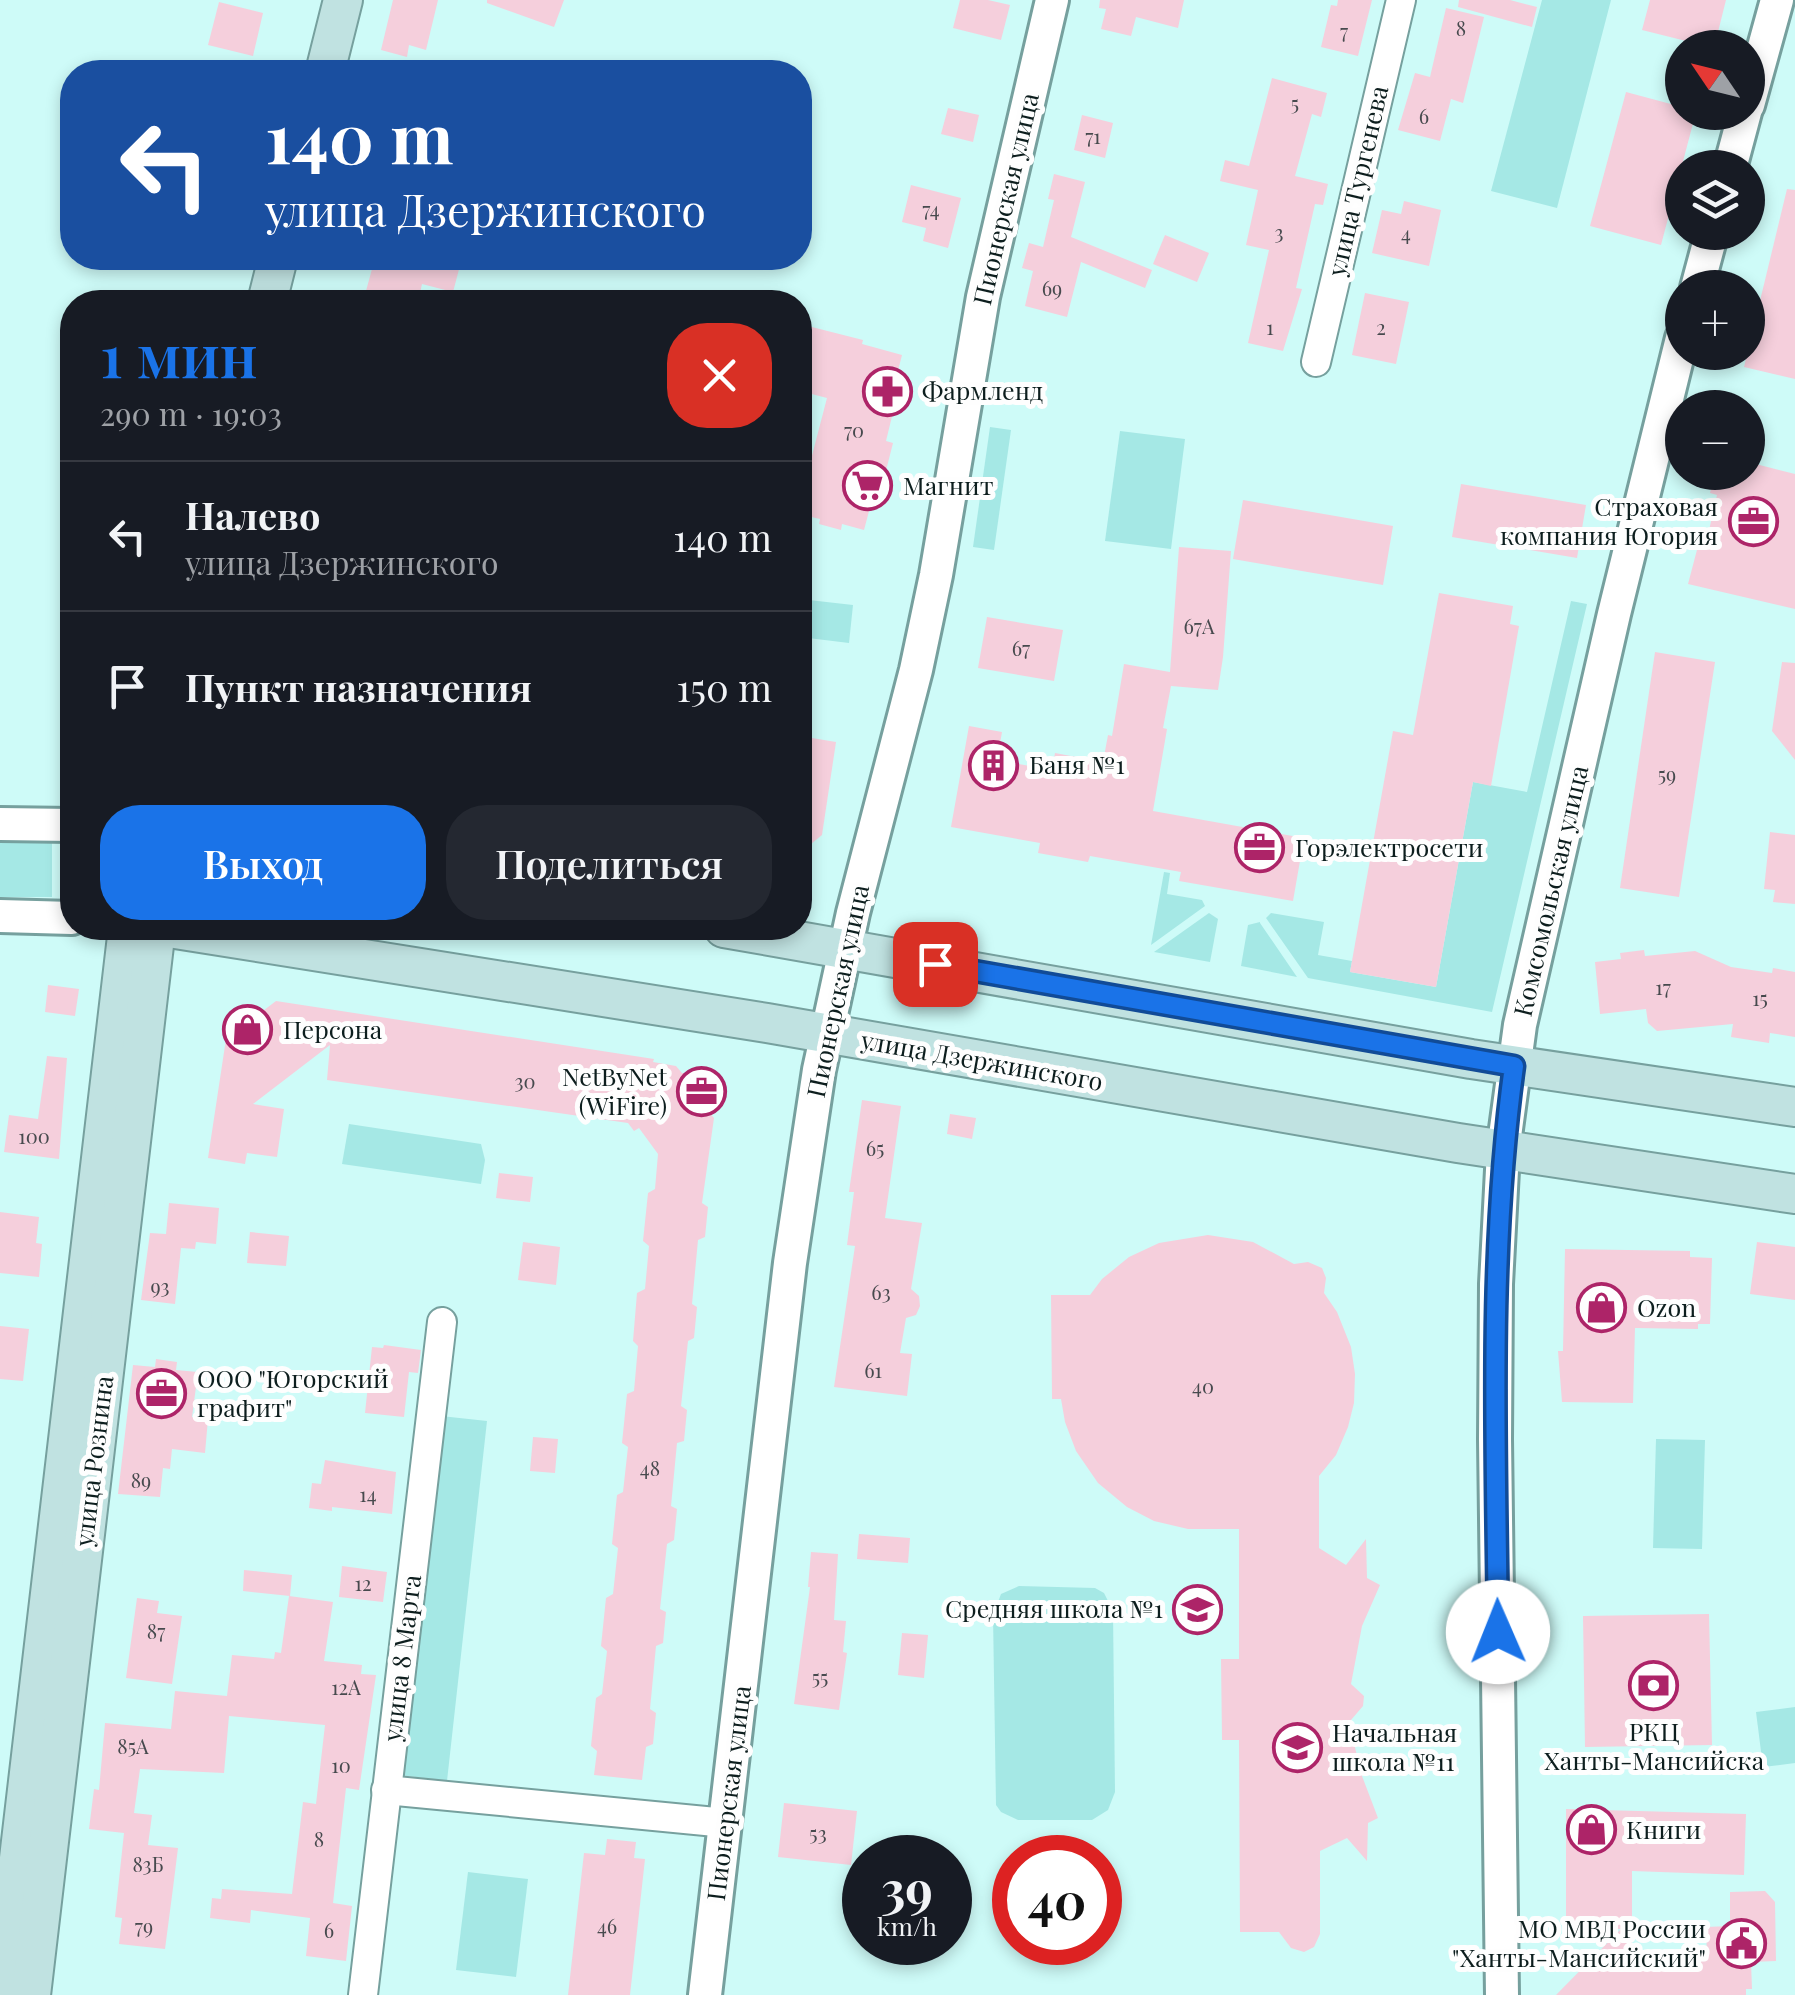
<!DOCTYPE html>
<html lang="ru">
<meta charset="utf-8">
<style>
body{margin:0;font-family:"Playfair Display",serif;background:#242831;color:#f1f3f6;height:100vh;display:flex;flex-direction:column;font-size:38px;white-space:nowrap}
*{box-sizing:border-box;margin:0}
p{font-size:32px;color:#9ea1a6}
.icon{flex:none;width:55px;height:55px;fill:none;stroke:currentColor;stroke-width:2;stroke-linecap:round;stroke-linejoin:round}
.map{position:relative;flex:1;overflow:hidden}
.sheet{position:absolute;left:60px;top:290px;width:752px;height:650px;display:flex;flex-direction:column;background:#171b24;border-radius:40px;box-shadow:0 5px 15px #0003}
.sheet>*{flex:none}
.guide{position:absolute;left:60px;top:60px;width:752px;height:210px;border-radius:40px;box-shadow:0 5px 15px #0003;background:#1a4fa0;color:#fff;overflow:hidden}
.needle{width:65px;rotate:305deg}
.controls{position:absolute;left:1665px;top:30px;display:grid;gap:20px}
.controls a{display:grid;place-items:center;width:100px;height:100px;border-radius:50%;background:#171b24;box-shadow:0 5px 15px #0003;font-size:50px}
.speed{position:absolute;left:842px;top:1835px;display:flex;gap:20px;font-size:50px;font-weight:700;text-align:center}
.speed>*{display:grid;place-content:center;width:130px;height:130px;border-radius:50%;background:#171b24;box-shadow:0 5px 15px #0003;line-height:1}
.speed small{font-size:25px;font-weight:400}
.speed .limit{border:15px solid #d22;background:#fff;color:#111}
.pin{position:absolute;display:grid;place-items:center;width:85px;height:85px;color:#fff;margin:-42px;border-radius:20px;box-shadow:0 5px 15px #0006}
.me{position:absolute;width:110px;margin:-55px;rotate:359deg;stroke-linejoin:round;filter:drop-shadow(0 0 8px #0008)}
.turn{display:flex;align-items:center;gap:35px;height:210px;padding:0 40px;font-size:45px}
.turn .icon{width:130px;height:130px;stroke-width:2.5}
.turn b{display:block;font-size:70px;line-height:85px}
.round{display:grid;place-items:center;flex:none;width:105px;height:105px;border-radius:40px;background:#242831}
.summary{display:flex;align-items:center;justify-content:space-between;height:170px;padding:0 40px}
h1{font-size:60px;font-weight:600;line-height:75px;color:#1a73e8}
.button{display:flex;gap:20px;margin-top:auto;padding:20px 40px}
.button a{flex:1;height:115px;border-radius:40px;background:#1a73e8;color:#fff;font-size:40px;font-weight:600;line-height:115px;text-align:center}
.button a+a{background:#242831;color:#f1f3f6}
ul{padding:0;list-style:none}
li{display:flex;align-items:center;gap:30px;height:150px;padding:0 40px;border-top:2px solid #363941}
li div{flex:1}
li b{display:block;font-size:38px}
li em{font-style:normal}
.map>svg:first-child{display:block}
</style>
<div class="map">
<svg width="1795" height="1995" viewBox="0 0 1795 1995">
<rect width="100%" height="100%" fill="#cefbf8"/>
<g fill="#a5e8e5">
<path d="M1542,0h69l-54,208 -66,-17z"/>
<path d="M990,427l21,3 -17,120 -21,-3z"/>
<path d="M1120,431l65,8 -14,110 -66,-8z"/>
<path d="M800,599l53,6 -4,38 -49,-6z"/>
<path d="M1571,601l16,3 -95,408 -184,-34 -42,-60 5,-5 53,9 -6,33 34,6 -2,11 86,15 37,-205 54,10z"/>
<path d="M0,842l52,1v54h-52z"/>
<path d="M1164,872l6,1 -3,21 35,6 3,6 -54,39z"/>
<path d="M1209,913l9,6 -8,43 -56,-10z"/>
<path d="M1260,922v1l37,54 -56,-11 7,-41z"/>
<path d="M349,1124l132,20 4,16 -4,24 -139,-20z"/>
<path d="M441,1416l46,5 -40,360 -47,-6z"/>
<path d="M1656,1439l49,1 -3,109 -49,-1z"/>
<path d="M1019,1586l76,2 9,5 9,18 2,181 -7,18 -16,10h-74l-17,-8 -5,-7 -3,-190 8,-21z"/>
<path d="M1795,1707v56l-32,4 -7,-55z"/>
<path d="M468,1872l60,7 -12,98 -60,-7z"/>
</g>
<g fill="#f5cfdc">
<path d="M393,0h45l-12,50 -17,-5 -2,12 -26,-7z"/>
<path d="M487,0h77l-10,27 -67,-24z"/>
<path d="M960,0h28l22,5 -9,35 -48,-12z"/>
<path d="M1100,0h84l-6,28 -42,-11 -5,19 -30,-7 5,-20 -7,-1z"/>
<path d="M1338,0h34l-14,56 -37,-9 10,-42 6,1z"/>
<path d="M1459,0h51l27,7 -5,20 -74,-20z"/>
<path d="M1650,0h76l-12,48 -72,-18z"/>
<path d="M219,2l44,11 -10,43 -45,-11z"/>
<path d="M1446,8l38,9 -21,86 -12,-4 -11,42 -42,-11 17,-57 15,4z"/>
<path d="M1272,78l55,15 -6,24 -9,-3 -17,62 33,8 -5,21 -8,-1 -19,84 6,1 -19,62 -35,-8 21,-93 -23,-5 12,-55 -38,-9 5,-21 24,6z"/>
<path d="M1626,92l56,15v5h14l-35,133 -71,-19z"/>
<path d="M948,108l31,7 -6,27 -32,-8z"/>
<path d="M1082,115l31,8 -8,35 -31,-8z"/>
<path d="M1054,174l31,8 -14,55 81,33 -7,18 -64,-26 -14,55 -42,-11 8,-35 -11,-3 7,-25 14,4 11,-47 -6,-1z"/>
<path d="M911,185l50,13 -13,50 -25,-7 3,-13 -24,-6z"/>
<path d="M1787,189l8,1v189l-51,-12z"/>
<path d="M1404,201l37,9 -12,56 -57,-13 10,-43 19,4z"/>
<path d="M1165,235l44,18 -12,29 -44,-18z"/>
<path d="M375,258h87l-9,34 -31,-8 -4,18h-55z"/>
<path d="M1365,293l44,9 -13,62 -44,-9z"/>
<path d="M800,324l63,16 -1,4 40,11 -13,51 5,2 -8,33 7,2 -14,55 -6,-2 -9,34 -22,-6 -1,6 -22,-6 1,-5 -17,-4 4,-18 -4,-1 6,-29 18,-69 -27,-7z"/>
<path d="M1748,462l47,12v135l-107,-25 10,-38 7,2 12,-53 -7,-2 5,-21h33z"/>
<path d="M1461,484l125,21 -9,53 -125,-21z"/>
<path d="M1243,500l150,26 -10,59 -150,-26z"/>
<path d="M1179,547l52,4 -8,106 -5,33 -47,-4 -8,42 4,1 -14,82 151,27 -11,63 -114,-20 2,-9 -91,-16 -2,6 -50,-9 2,-10 -89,-16 18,-101 33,6 -5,28 55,10 3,-17 48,9 5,-27 4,1 12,-72 46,8z"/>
<path d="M1439,593l74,13 -3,18 9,2 -28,160 -18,-4 -37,205 -86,-15 43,-241 20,4z"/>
<path d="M987,617l76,13 -9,51 -76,-13z"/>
<path d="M1655,652l60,10 -36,235 -59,-9z"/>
<path d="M1782,662l13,1v97l-23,-29z"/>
<path d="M800,736l36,6 -14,93 -22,18z"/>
<path d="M1770,832l25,3v69l-22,-2 2,-12 -11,-1z"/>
<path d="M1644,950l1,6 50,-5 36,16 41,6 1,-5 22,4v65l-25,-4 -1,10 -38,-6 2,-13 -76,7 -9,-8 -2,-14 -46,5 -5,-52 26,-3 -1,-6z"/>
<path d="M48,985l31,4 -4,27 -30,-4z"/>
<path d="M276,1001l378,58 -1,3 23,4 6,7 19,4 10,14 -3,20 6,7 -12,85 6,4 -3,30 -7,3 -6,64 5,3 -3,31 -6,3 -7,65 6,4 -3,31 -7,2 -6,63 6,3 -3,31 -7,4 -7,65 6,3 -3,31 -7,3 -6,63 6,4 -3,31 -7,3 -4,33 -48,-5 3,-24 -6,-5 5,-48 6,-4 5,-43 -6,-5 5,-48 7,-4 5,-46 -6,-4 5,-49 6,-3 5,-45 -6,-4 5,-49 7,-3 4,-45 -5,-5 4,-48 8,-4 4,-43 -6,-5 5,-48 7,-4 3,-35 -19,-26 -5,3 -6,-8 -301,-43 3,-35 -77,59 31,5 -7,48 -30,-4 -2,11 -37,-6 18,-119z"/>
<path d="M47,1056l20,2 -8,101 -55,-7 5,-37 29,4z"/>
<path d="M862,1100l39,6 -16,112 37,5 -11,66 8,7 1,10 -4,9 -10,3 -6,35 12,1 -5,42 -73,-9 21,-141 -8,-1 7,-53h-5z"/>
<path d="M950,1114l26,4 -4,21 -25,-5z"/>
<path d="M499,1173l34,4 -3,25 -34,-4z"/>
<path d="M169,1203l50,5 -3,36 -20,-2 -1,7 -14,-1 -6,56 -34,-4 9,-67 16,1z"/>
<path d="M0,1212l39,5 -3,26 6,1 -3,33 -39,-4z"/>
<path d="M250,1232l39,4 -3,30 -39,-3z"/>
<path d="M1208,1235l45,7 41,22 14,-2 14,6 4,10 -2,15 13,19 14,35 4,27 -1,29 -6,24 -12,28 -17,21v72l27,17 20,-26 1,39 13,7 -18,41 -11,58 13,12 -1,10 -12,14v11l11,45 16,42 -10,5 -1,38 -20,-23 -27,13v83l-6,13 -10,5 -13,-4 -12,-16h-39l-1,-192h-17l-1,-81h18v-130h-51l-34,-8 -27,-14 -29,-24 -22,-32 -11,-29 -4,-23h-9l-1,-104h39l12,-16 27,-22 30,-14z"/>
<path d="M523,1242l37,5 -4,38 -38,-5z"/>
<path d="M1757,1242l38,5v53l-45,-6z"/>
<path d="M1565,1249l125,2v6l22,1 -2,66h-12v5l-63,-1 -2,75 -71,-1 -4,-51h5z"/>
<path d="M0,1326l29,3 -6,52 -23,-2z"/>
<path d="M384,1345l37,5 -3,23 -9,-1 -5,45 -39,-4 7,-66 11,1z"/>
<path d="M156,1359l21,3 -1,8 22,2 -6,45 16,2 -3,34 -33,-4 -2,20 -7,-1 -3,29 -42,-3 15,-129 22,2z"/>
<path d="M533,1437l25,2 -3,34 -25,-2z"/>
<path d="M325,1460l71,12 -4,42 -60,-7v4l-23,-3 3,-25 9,1z"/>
<path d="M859,1534l51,4 -2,25 -51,-4z"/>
<path d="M811,1552l27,2 -4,66 12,1 -3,31 4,1 -8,57 -45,-6 16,-117h-2z"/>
<path d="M342,1566l45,6 -4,30 -44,-5z"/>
<path d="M244,1570l48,5 -2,21 -47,-5z"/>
<path d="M289,1596l44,6 -9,59 38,4 -1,9 15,1 -17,115 -13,-2 -13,115 19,3 -6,55 -40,-5 4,-38 -59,-8 -1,13 -40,-5 2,-20 9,1 1,-10 70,5 11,-92 13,2 9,-79 -96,-9 -5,57 -84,-4 -6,44 18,2 -4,30 30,3 -5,40 -8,61 -46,-5 3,-26 -7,-1 9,-84 -35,-4 5,-40 5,1 6,-67 66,6 4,-38 52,5 5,-41 42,4 1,-7 6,1z"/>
<path d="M137,1598l22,3 -2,12 25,3 -10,68 -46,-6z"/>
<path d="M1709,1614l3,131 -127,2 -2,-131z"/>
<path d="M902,1633l26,2 -4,43 -26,-3z"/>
<path d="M784,1803l73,8 -6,54 -73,-8z"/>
<path d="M1566,1809l180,5 -2,61 -112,-4v95l44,-1 -1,-6h32l-1,-32 24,-1v-34l35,-1 10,11 1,59 -25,1 1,27h-6v6h-190l65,-66h-55z"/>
<path d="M607,1839l29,3 -2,16 11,1 -15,136h-62l16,-142 21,2z"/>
</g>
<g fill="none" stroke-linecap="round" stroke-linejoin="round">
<defs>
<g id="minor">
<path d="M1316,362l85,-362"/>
<path d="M386,1790l340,33"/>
<path d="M363,1995l79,-673"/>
</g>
<g id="tertiary">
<path d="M1748,105l29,-105"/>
<path d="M1730,168l15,-56"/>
<path d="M1697,288l15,-56"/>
<path d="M0,824l72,1"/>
<path d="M0,916l72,2"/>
<path d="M705,1995l85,-732 29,-193 34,-157 63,-243 20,-95 47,-278 69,-297"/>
<path d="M1502,1995l-7,-556 1,-155 7,-133 17,-126 94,-411 68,-276"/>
</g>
<g id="secondary">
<path d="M325,72l18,-72"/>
<path d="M267,302l11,-44"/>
<path d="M169,928l598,95 691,120 337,51"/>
<path d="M724,928l747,131 324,48"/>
<path d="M3,1995l125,-1067"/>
<path d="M31,1995l125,-1067"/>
</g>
</defs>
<use href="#minor" stroke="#76a09e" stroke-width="32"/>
<use href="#tertiary" stroke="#76a09e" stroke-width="38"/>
<use href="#secondary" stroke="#76a09e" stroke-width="42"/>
<use href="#minor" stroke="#fff" stroke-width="28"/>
<use href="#tertiary" stroke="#fff" stroke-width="32"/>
<use href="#secondary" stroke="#c0e2e1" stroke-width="38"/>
</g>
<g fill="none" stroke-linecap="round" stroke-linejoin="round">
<defs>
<path id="route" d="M935,964l579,102c-26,187 -18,377 -16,566"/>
</defs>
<use href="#route" stroke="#114b97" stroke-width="25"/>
<use href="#route" stroke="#1a73e8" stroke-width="18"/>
</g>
<defs>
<symbol id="pharmacy-ring" viewBox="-11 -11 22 22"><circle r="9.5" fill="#fefefe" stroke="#ad2468" stroke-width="1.5"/><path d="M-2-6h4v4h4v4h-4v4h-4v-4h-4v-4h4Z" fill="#ad2468"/></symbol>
<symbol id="supermarket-ring" viewBox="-11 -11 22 22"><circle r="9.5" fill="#fefefe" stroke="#ad2468" stroke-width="1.5"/><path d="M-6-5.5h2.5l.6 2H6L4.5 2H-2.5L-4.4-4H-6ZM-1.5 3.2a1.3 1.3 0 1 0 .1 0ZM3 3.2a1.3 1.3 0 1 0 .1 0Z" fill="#ad2468"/></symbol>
<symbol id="office-ring" viewBox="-11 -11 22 22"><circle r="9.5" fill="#fefefe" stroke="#ad2468" stroke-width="1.5"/><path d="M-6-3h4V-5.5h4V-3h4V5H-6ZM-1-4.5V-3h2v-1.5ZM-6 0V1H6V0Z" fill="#ad2468"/></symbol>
<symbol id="building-ring" viewBox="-11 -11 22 22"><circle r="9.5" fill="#fefefe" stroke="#ad2468" stroke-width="1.5"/><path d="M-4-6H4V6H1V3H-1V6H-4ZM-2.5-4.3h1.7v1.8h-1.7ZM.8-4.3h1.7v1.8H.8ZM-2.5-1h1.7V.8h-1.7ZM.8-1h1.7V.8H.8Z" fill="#ad2468"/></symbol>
<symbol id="shop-ring" viewBox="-11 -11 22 22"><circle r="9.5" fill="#fefefe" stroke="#ad2468" stroke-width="1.5"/><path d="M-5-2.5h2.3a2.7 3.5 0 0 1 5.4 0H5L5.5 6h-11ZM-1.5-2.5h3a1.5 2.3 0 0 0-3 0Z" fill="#ad2468"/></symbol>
<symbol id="school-ring" viewBox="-11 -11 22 22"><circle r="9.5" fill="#fefefe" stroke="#ad2468" stroke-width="1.5"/><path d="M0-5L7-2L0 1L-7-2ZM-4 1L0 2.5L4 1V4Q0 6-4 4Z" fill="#ad2468"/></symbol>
<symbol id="bank-ring" viewBox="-11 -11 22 22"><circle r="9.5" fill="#fefefe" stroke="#ad2468" stroke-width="1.5"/><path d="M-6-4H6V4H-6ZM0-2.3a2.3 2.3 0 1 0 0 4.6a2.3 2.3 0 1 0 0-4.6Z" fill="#ad2468"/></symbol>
<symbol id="civic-ring" viewBox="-11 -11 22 22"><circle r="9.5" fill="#fefefe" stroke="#ad2468" stroke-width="1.5"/><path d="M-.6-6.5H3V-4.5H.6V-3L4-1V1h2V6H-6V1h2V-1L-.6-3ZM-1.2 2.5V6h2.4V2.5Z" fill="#ad2468"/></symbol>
</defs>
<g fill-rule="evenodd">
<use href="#pharmacy-ring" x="860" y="364" width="55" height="55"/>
<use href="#supermarket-ring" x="840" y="458" width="55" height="55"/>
<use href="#office-ring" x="1726" y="494" width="55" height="55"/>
<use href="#building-ring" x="966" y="738" width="55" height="55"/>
<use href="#office-ring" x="1232" y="820" width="55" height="55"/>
<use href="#shop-ring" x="220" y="1002" width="55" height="55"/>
<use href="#office-ring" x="674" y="1064" width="55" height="55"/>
<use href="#shop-ring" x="1574" y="1280" width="55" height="55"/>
<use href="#office-ring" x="134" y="1366" width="55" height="55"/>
<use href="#school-ring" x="1170" y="1582" width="55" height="55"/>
<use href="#bank-ring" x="1626" y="1658" width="55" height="55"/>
<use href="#school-ring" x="1270" y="1720" width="55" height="55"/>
<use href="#shop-ring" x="1564" y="1802" width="55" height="55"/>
<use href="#civic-ring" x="1714" y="1916" width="55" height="55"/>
</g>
<g text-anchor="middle" stroke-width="10" stroke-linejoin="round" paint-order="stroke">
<g font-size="20" fill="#474a4e">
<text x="1461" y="36">8</text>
<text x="1344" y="39">7</text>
<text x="1295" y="111">5</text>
<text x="1424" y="124">6</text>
<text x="1093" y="144">71</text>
<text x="931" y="217">74</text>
<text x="1279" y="240">3</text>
<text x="1406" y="241">4</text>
<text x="1052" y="296">69</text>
<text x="1270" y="335">1</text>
<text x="1381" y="335">2</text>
<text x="854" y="438">70</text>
<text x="1199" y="634">67А</text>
<text x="1021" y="656">67</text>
<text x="1667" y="782">59</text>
<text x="1663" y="995">17</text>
<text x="1760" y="1006">15</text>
<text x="525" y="1089">30</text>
<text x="34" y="1144">100</text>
<text x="875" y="1156">65</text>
<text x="160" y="1294">93</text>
<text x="881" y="1300">63</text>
<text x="873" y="1378">61</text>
<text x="1203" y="1394">40</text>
<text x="650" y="1476">48</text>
<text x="141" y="1488">89</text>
<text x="368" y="1502">14</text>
<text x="363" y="1591">12</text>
<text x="156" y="1639">87</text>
<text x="820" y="1685">55</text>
<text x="346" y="1695">12А</text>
<text x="133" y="1754">85А</text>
<text x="341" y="1773">10</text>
<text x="818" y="1841">53</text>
<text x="319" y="1847">8</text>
<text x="148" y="1872">83Б</text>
<text x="144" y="1934">79</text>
<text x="607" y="1934">46</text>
<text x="329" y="1938">6</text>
</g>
<g font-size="25" fill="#0d1e1e" stroke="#fefefe">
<text transform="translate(1358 181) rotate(-77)" y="9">улица Тургенева</text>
<text transform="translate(1006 199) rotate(-77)" y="9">Пионерская улица</text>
<text transform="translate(1551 891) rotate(-77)" y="9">Комсомольская улица</text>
<text transform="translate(838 991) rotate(-78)" y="9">Пионерская улица</text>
<text transform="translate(982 1061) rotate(10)" y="9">улица Дзержинского</text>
<text transform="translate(94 1461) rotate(-83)" y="9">улица Рознина</text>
<text transform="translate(402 1658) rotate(-83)" y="9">улица 8 Марта</text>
<text transform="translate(729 1793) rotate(-83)" y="9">Пионерская улица</text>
</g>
<g font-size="25" fill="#0d1e1e" stroke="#fefefe" text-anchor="start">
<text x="922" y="400">Фармленд</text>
<text x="903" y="495">Магнит</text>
<text x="1718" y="516" text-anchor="end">Страховая<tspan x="1718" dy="29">компания Югория</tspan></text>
<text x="1029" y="774">Баня №1</text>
<text x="1295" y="857">Горэлектросети</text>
<text x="283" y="1039">Персона</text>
<text x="667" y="1086" text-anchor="end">NetByNet<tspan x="667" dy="29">(WiFire)</tspan></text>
<text x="1637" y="1317">Ozon</text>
<text x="197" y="1388">ООО "Югорский<tspan x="197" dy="29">графит"</tspan></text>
<text x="1163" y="1618" text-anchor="end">Средняя школа №1</text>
<text x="1654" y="1741" text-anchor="middle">РКЦ<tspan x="1654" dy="29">Ханты-Мансийска</tspan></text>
<text x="1332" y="1742">Начальная<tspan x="1332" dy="29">школа №11</tspan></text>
<text x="1626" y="1839">Книги</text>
<text x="1706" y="1938" text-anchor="end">МО МВД России<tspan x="1706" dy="29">"Ханты-Мансийский"</tspan></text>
</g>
</g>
</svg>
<div class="controls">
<a><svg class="needle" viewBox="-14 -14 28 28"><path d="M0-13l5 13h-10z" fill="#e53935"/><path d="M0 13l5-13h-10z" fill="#9ea1a6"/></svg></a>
<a><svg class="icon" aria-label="layers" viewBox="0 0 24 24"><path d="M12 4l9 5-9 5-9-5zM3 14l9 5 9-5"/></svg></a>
<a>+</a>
<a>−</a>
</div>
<div class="speed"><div>39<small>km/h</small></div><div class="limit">40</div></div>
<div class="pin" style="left:935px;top:964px;background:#d93025"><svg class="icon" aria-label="arrive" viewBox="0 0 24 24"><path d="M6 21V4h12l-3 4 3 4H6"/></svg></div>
<svg class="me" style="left:1498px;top:1632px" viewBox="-20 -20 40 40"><circle r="19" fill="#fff"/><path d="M0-13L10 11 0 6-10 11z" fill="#1a73e8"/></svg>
<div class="guide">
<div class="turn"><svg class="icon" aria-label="left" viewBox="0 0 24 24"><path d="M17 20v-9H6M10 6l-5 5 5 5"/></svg><div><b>140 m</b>улица Дзержинского</div></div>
</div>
<section class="sheet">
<div class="summary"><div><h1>1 мин</h1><p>290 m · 19:03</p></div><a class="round" style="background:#d93025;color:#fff"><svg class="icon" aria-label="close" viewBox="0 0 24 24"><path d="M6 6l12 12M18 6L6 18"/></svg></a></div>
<ul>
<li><svg class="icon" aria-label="left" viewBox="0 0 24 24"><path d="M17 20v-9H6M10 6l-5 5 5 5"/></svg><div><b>Налево</b><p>улица Дзержинского</p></div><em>140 m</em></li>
<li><svg class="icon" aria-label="arrive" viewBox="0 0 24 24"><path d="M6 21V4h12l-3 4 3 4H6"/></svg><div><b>Пункт назначения</b></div><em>150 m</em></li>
</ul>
<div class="button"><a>Выход</a><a>Поделиться</a></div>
</section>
</div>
